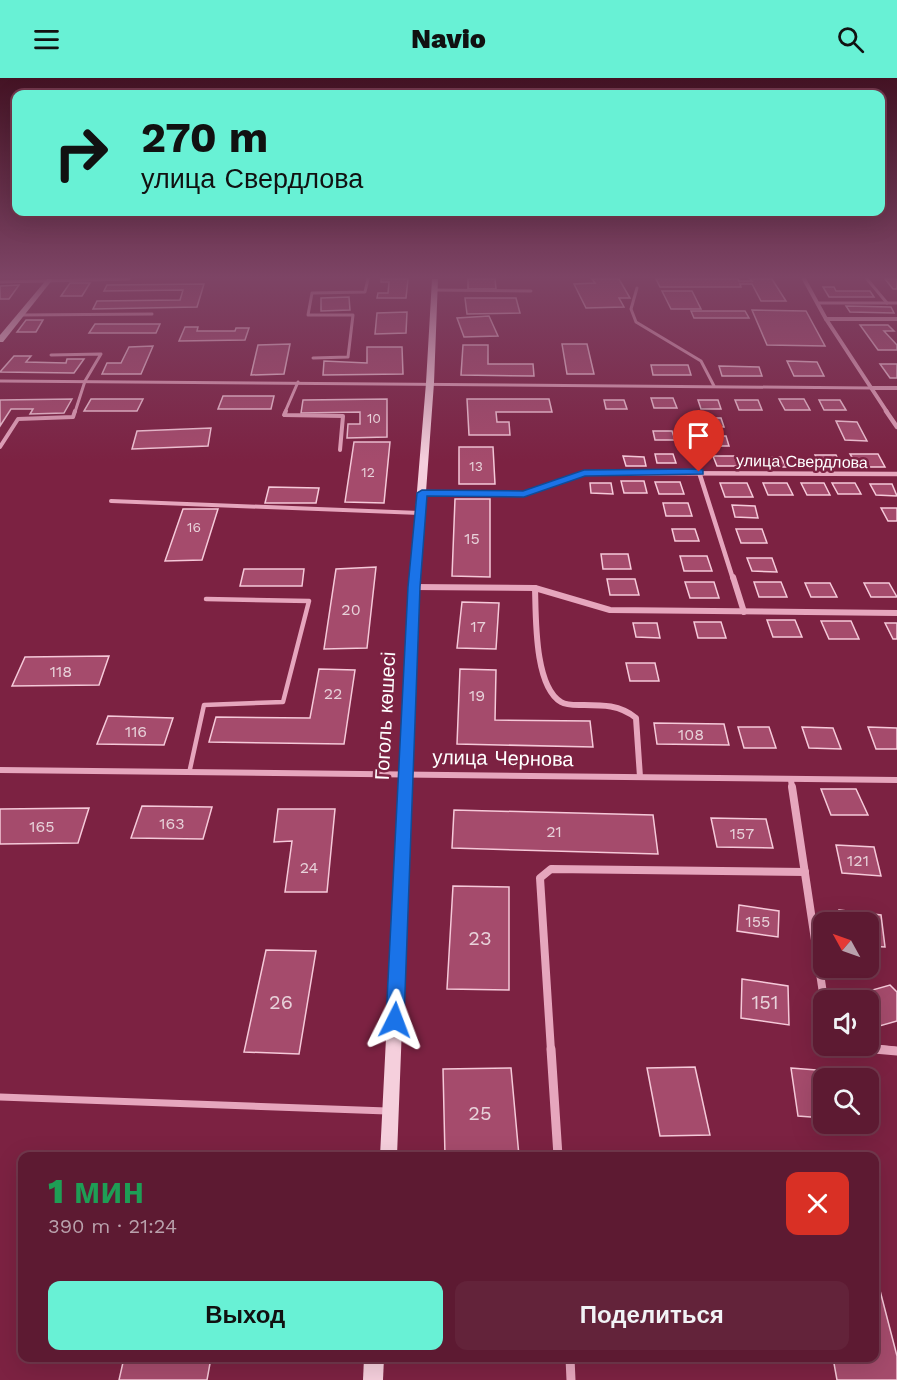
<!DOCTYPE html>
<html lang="ru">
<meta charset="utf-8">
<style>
body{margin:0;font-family:"Work Sans",sans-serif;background:#63233a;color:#f1f3f6;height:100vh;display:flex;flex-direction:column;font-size:22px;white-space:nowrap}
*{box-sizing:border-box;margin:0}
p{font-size:20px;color:#b9a1ac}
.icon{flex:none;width:33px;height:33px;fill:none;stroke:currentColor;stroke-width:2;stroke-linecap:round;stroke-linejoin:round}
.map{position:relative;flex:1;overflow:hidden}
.details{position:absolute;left:18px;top:1074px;width:861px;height:210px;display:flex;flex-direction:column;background:#5d1a32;border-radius:12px;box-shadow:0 6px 24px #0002,0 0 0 2px #72384d}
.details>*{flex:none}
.top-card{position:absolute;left:12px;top:12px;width:873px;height:126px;border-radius:12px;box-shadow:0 6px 24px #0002,0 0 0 2px #72384d;background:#68f1d5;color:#111;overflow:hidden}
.needle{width:39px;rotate:310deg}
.fabs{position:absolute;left:813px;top:834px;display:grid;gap:12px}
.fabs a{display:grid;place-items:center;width:66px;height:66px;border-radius:12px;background:#5d1a32;box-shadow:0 6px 24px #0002,0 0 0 2px #72384d;font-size:30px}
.pin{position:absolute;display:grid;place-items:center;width:51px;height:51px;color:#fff;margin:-62px -26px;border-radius:50% 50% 50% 0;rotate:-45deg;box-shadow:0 0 6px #0007}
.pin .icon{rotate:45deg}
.me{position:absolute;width:66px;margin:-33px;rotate:3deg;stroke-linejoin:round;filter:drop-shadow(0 0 4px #0008)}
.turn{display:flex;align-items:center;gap:21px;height:126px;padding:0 30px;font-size:27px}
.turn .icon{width:78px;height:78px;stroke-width:2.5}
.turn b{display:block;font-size:42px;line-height:51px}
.round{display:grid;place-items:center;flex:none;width:63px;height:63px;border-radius:12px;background:#63233a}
.summary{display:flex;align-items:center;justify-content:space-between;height:102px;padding:0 30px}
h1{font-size:36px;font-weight:800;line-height:45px;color:#1e9e55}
.primary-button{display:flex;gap:12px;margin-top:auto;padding:12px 30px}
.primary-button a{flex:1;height:69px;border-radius:12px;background:#68f1d5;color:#111;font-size:24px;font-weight:800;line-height:69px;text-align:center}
.primary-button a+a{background:#63233a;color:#f1f3f6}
header{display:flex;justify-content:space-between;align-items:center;height:78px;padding:0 30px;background:#68f1d5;color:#111;font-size:27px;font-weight:800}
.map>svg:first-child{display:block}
</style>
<header><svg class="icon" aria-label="menu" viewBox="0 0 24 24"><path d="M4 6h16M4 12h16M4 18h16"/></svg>Navio<svg class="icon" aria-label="search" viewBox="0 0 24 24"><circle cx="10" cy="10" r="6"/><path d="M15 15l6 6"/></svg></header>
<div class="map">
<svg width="897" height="1302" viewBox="0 0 897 1302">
<rect width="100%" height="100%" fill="#7c2242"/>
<g fill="#a54b6c" stroke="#f5c9d9" stroke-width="1.5">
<path d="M381,201h27l-2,19h-29l1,-5h10l1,-11h-8z"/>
<path d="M468,201h27l1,10h-28z"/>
<path d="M592,201h27l11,19h-11l5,9 -38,1 -12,-24 21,-1z"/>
<path d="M656,201h82l1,2h13l-2,-2h22l14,22h-25l-9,-17h-12l1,3h-81z"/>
<path d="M885,201h12v10h-4z"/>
<path d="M70,205h20l-8,13h-21z"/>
<path d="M204,206l-7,23 -104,2 4,-8 83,-1 3,-10 -79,1 3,-6z"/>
<path d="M19,207l-10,14h-9v-13z"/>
<path d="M823,209h11l2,4h34l4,6h-45z"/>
<path d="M662,213h30l9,18h-30z"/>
<path d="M349,219l1,13 -29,1v-13z"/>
<path d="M465,220h51l4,15 -53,1z"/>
<path d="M846,228l45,1 3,6 -44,-1z"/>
<path d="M752,232l54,1 19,35 -58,-1z"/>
<path d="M691,233h54l4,7h-55z"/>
<path d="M407,234l-1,21 -31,1 2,-21z"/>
<path d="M489,238l9,20 -34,1 -7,-19z"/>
<path d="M26,242h17l-7,12h-19z"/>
<path d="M95,246h65l-4,9h-67z"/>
<path d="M860,247h28l6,6h-10l13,14v5h-19z"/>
<path d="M185,249h13l-1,4h38l1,-3h13l-4,12 -66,1z"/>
<path d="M290,266l-6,30 -33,1 7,-30z"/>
<path d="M562,266h25l7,30h-27z"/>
<path d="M463,267h25v19h45l1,12 -73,-1z"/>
<path d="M153,268l-12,28h-39l5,-11h14l8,-16z"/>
<path d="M367,269h35l1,27 -80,1 1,-14 43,2z"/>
<path d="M14,278h17l-5,6 40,1 1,-4h17l-10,14 -74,-1z"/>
<path d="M787,283l30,1 7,14h-30z"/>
<path d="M880,286h17v14h-7z"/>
<path d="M651,287h37l3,10h-38z"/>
<path d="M719,288l40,1 3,9h-40z"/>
<path d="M223,318h51l-3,13h-53z"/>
<path d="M651,320h22l4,10h-23z"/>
<path d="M72,321l-8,14 -34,1 3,-5h-22l-11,17v-26z"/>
<path d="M91,321h52l-6,12h-53z"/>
<path d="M387,321v38l-40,1 1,-14h12v-12l-59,1 2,-13z"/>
<path d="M467,321h82l3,13h-56l1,10h12l1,13h-41z"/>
<path d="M779,321h25l6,11h-25z"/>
<path d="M604,322h20l3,9h-21z"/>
<path d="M698,322h20l3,9h-20z"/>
<path d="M735,322h23l4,10h-23z"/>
<path d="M819,322h21l6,10h-22z"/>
<path d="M702,340h19l3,9h-19z"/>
<path d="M836,343l21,1 10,19 -22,-1z"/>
<path d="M211,350l-3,18 -76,3 5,-18z"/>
<path d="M653,353h19l3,9h-20z"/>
<path d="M706,358h20l3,10h-20z"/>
<path d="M354,364h36l-6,61 -39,-1z"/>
<path d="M459,369h34l2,37h-36z"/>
<path d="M655,376h18l3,9h-19z"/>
<path d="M850,376h28l7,13h-27z"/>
<path d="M815,377h21l5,10h-21z"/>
<path d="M623,378l21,1 2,9h-20z"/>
<path d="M713,378h21l4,10h-21z"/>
<path d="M761,379h20l5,10h-21z"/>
<path d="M621,403h23l3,12h-23z"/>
<path d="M655,404h25l4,12h-25z"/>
<path d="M590,405h21l2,11 -22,-1z"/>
<path d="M720,405h27l6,14h-28z"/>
<path d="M763,405h24l6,12h-25z"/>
<path d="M801,405h23l6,12h-23z"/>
<path d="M832,405h23l6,11h-23z"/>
<path d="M870,406h22l5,12 -21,-1z"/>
<path d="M269,409l50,1 -3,15h-51z"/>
<path d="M455,421h35v78l-38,-1z"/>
<path d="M663,425h25l4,13h-26z"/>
<path d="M732,427l23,1 3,12 -23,-1z"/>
<path d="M881,430h16v13h-9z"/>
<path d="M183,431h35l-16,51 -37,1z"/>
<path d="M672,451h23l4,12h-24z"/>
<path d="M736,451h26l5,14h-26z"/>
<path d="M601,476h27l3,15h-28z"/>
<path d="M680,478h27l5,15h-28z"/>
<path d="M747,480h25l5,14 -25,-1z"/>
<path d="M376,489l-9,81 -43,1 12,-80z"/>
<path d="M244,491h60l-2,17h-62z"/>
<path d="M607,501h28l4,16h-29z"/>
<path d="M685,504h29l5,16h-29z"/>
<path d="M754,504h27l6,15h-28z"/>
<path d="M805,505h25l7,14h-26z"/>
<path d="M864,505h25l8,14h-26z"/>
<path d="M462,524l37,1 -3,46 -39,-1z"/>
<path d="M767,542h28l7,17h-29z"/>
<path d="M821,543h30l8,18h-30z"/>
<path d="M694,544h27l5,16h-28z"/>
<path d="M633,545h24l3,15 -24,-1z"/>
<path d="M885,545h12v16h-4z"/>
<path d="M109,578l-10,29 -87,1 13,-29z"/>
<path d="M626,585h29l4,18h-29z"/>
<path d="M319,591l36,1 -11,74 -135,-2 7,-25 94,1z"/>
<path d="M460,591l36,1 -1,50 95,1 3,26 -136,-3z"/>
<path d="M108,638l65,2 -9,27 -67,-1z"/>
<path d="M654,645l70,1 5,21 -72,-1z"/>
<path d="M738,649h31l7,21h-32z"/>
<path d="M802,649l31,1 8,21 -32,-1z"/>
<path d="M868,649l29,1v21h-21z"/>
<path d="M821,711h35l12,26h-37z"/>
<path d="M142,728l70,1 -9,32 -72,-1z"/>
<path d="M89,730l-11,35 -78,1v-35z"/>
<path d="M278,731h57l-8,83h-42l7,-51 -18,1z"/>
<path d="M454,732l199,5 5,39 -206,-6z"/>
<path d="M711,740l55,1 7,29 -56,-1z"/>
<path d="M836,767l38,2 7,29 -39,-3z"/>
<path d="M453,808l56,1v103l-62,-1z"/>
<path d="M739,827l40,6 -1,26 -41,-6z"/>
<path d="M839,832l42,5 4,32 -17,-1v-24h-28z"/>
<path d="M266,872l50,1 -17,103 -55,-2z"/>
<path d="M742,901l46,7 1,39 -48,-7z"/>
<path d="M890,907l7,7v29l-21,6 -8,-9v-18h-13l-4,-4z"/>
<path d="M695,989l15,68 -50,1 -13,-68z"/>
<path d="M511,990l8,88h-74l-2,-87z"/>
<path d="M791,990l51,4 1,6h-19v40l-26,-2z"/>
<path d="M874,1197h2l21,81v24h-60l-4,-22h41z"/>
<path d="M124,1280h87l-4,22h-88z"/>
</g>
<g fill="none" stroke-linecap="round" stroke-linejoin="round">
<g stroke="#e6a6bd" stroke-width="3">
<path d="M867,201l20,24"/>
<path d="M0,204l129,-3"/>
<path d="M637,210l-6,21 5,13 65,39 13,25"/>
<path d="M435,212l96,1"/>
<path d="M819,225h78"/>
<path d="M20,237l132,-1"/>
<path d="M51,277l50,-1 -16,27 -10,31"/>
<path d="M313,280l35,-1 5,-42h-45l4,-22 53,-1 3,-13"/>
<path d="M0,303l872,7"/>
<path d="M285,334l13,-30"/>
</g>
<g stroke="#e6a6bd" stroke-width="4">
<path d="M286,333l-2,4 59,1 -3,34"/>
<path d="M0,369l18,-28 55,-2 2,-6"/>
<path d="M111,423l309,12"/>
</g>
<path stroke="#e6a6bd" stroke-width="4.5" d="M190,691l14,-64 79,-3 26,-101 -103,-2"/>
<path stroke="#e6a6bd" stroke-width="7" d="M0,1019l387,14"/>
<g stroke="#e6a6bd" stroke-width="4">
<path d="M804,201l22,40 61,93"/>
<path d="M826,241h71"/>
<path d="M872,310h25"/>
</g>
<g stroke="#e6a6bd" stroke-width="4.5">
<path d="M886,333l11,16"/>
<path d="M699,394l34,107"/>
<path d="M422,415l102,1 60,-21 313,1"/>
</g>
<g stroke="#e6a6bd" stroke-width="6">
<path d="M733,499l11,35"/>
<path d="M414,509l121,1 75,22 287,3"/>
<path d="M535,510c1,28 -1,98 26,114 5,3 12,3 18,3 21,0 40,-1 57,13l4,59"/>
<path d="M0,692l897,10"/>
<path d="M791,702l1,8"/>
</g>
<g stroke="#e6a6bd" stroke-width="8">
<path d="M792,709l32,213"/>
<path d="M856,968l41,5"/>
<path d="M551,973l-11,-173 11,-9 254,3"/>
</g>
<g stroke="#e6a6bd" stroke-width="9">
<path d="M551,971l7,107"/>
<path d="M874,971l23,2"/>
<path d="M570,1280l1,22"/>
</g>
<g fill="#f5cfdc" fill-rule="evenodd">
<path d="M47,201h6l-50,63h-3v-7z"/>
<path d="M432,201h6l-4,104 -15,204 -22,569h-17l29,-569 17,-204z"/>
<path d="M364,1280h20l-1,22h-20z"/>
</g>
</g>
<linearGradient id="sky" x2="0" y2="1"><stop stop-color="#441324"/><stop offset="0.52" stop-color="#7d4465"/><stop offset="1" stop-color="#7d4465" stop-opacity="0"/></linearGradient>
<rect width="897" height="383" fill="url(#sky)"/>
<path fill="#1a73e8" stroke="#114b97" stroke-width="1.5" d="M699,391l4,1v4l-118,2 -61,21 -97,-1 -7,91 -16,433 -3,5 -6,2 -6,-2 -3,-5 22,-433 9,-94 5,-3 101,1 61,-21z"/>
<g text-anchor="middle" stroke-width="5" stroke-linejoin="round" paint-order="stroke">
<g font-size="14" fill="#e8d2da">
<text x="374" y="345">10</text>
<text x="476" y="393">13</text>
<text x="368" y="399">12</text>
<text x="194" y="454">16</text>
</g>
<g font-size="16" fill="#fff" stroke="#7c2242">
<text transform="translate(802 383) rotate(1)" y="6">улица Свердлова</text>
</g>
<g font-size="16" fill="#e8d2da">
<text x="472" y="466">15</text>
<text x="351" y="537">20</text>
<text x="478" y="554">17</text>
<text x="61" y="599">118</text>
<text x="333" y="621">22</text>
<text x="477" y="623">19</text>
<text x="136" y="659">116</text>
<text x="691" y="662">108</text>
<text x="172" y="751">163</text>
<text x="42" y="754">165</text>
<text x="554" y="759">21</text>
<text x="742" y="761">157</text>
<text x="858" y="788">121</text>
<text x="309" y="795">24</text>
<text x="758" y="849">155</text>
</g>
<g font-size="20" fill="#fff" stroke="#7c2242">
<text transform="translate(385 638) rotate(-87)" y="7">Гоголь көшесі</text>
<text transform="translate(503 680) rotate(1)" y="7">улица Чернова</text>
</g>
<g font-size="20" fill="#e8d2da">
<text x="480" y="867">23</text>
<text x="281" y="931">26</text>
<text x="765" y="931">151</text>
<text x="480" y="1042">25</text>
</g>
</g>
</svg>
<div class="fabs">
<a><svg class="needle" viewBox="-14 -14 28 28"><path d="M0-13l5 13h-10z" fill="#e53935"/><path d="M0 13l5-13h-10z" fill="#b9a1ac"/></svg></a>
<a><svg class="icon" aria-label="sound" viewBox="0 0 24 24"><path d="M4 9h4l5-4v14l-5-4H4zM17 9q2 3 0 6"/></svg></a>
<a><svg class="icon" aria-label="search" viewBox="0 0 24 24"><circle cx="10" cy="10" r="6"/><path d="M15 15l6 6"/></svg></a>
</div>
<div class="pin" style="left:699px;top:394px;background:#d93025"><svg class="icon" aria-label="arrive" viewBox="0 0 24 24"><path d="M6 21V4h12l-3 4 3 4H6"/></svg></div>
<svg class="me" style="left:395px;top:942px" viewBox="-20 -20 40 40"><path d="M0-17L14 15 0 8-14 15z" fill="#1a73e8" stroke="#fff" stroke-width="4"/></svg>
<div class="top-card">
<div class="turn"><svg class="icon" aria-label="right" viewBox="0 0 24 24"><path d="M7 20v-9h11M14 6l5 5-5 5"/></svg><div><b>270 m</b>улица Свердлова</div></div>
</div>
<section class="details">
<div class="summary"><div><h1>1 мин</h1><p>390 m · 21:24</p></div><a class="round" style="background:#d93025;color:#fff"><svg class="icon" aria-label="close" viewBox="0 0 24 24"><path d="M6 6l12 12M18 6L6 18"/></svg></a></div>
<div class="primary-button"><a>Выход</a><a>Поделиться</a></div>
</section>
</div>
